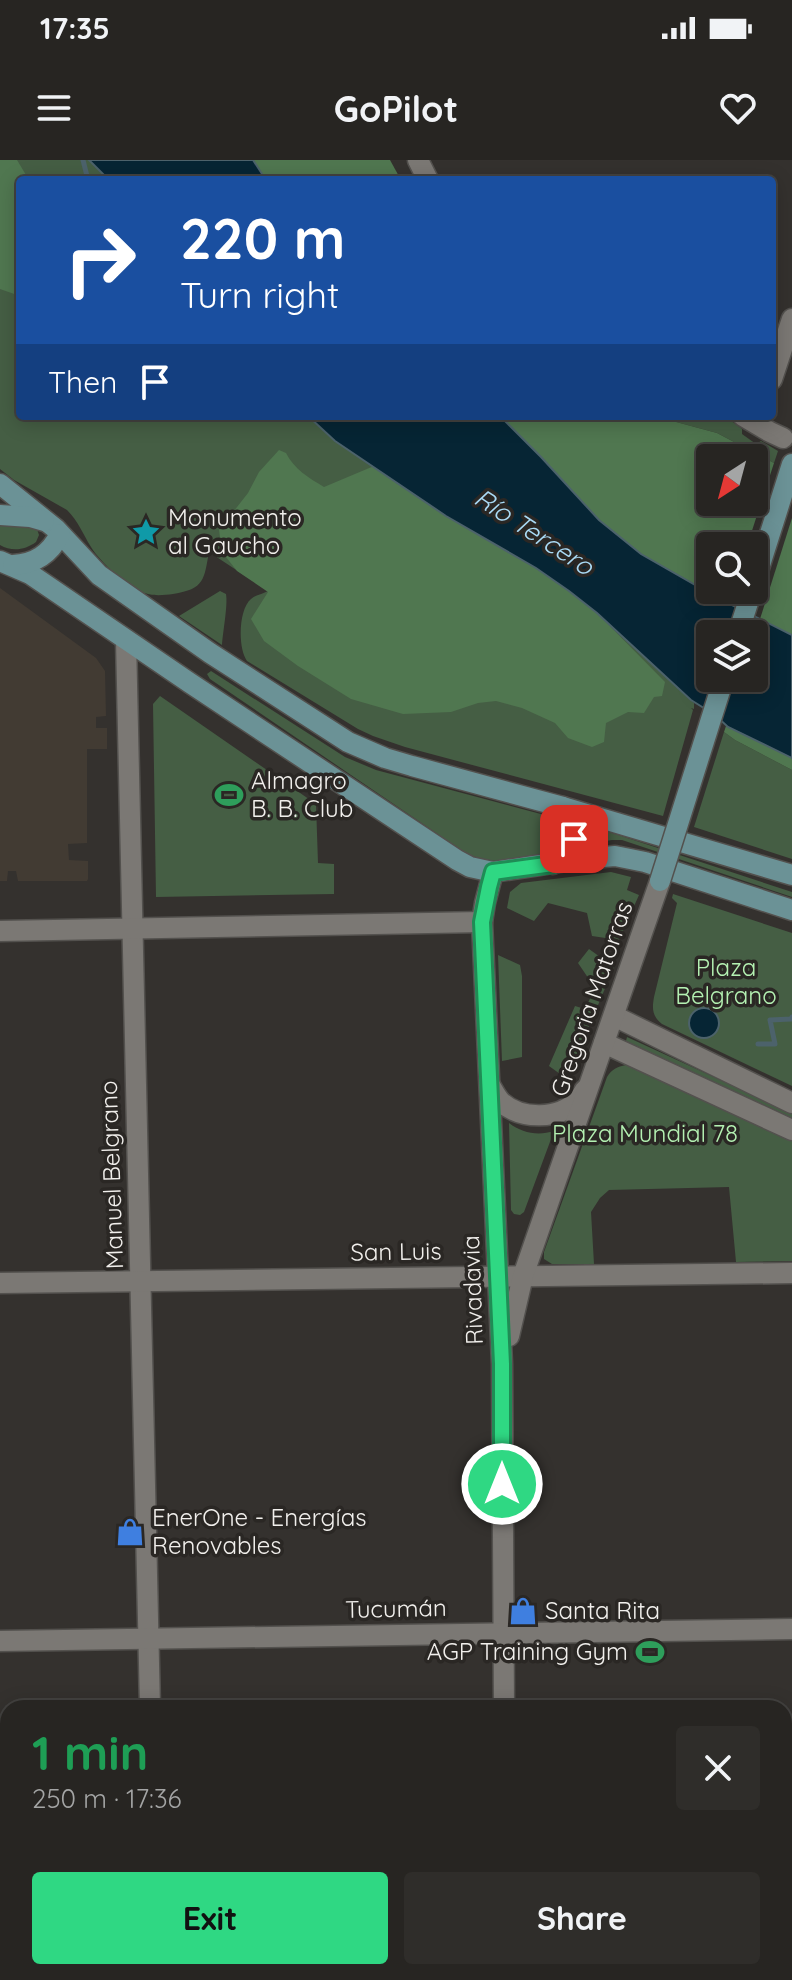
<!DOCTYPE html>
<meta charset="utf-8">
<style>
body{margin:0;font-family:Quicksand,sans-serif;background:#2f2d2a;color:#f1f3f6;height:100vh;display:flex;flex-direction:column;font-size:30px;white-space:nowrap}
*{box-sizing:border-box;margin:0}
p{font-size:26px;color:#a4a5a5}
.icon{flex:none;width:44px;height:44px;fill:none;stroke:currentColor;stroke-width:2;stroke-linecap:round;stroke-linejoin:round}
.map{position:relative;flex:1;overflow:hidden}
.panel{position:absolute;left:0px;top:1540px;width:792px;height:280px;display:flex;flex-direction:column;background:#272522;border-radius:24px 24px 0 0;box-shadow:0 4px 20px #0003,0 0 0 2px #434240}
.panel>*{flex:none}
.banner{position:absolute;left:16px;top:16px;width:760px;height:244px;border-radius:8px;box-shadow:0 4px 20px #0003,0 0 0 2px #434240;background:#1a4fa0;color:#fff;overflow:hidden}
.needle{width:52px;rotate:216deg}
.fabs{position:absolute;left:696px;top:284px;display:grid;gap:16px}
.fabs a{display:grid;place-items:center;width:72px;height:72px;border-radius:8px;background:#272522;box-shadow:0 4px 20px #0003,0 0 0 2px #434240;font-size:40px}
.pin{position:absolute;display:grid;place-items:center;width:68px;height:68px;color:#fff;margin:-34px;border-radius:16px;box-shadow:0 4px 12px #0006}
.me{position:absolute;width:88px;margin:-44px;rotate:0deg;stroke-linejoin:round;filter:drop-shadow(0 0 6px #0008)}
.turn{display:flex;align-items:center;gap:28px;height:168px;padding:0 32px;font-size:36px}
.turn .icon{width:104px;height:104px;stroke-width:2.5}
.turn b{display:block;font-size:56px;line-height:68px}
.then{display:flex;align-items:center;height:76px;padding:0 32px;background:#0003;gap:16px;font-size:30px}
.round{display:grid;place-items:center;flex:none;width:84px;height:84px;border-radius:8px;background:#2f2d2a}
.head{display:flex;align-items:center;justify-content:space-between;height:136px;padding:0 32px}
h1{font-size:48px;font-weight:800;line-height:60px;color:#1e9e55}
.cta{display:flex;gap:16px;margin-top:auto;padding:16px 32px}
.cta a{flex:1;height:92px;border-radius:8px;background:#2fd883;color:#111;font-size:32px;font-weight:800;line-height:92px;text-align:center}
.cta a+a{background:#2f2d2a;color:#f1f3f6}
.status{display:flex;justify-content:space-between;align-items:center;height:56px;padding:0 40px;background:#272522;direction:ltr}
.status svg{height:22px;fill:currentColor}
header{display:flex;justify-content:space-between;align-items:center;height:104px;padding:0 32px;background:#272522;font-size:36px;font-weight:800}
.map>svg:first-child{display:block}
</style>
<div class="status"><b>17:35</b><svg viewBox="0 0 49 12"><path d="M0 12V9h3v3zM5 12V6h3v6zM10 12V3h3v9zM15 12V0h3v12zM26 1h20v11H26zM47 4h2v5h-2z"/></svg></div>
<header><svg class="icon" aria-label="menu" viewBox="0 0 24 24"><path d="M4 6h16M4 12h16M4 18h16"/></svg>GoPilot<svg class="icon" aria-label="heart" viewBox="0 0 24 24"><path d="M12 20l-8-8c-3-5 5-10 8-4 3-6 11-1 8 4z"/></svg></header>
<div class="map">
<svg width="792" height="1820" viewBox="0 0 792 1820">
<rect width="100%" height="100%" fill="#34312e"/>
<path fill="#423b33" d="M0,428l96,70 9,13 1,45 -10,1v11h11v21h-20v94l-19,1 1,16 19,1v18l-1,2h-69l-2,-10h-8l-1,10h-7z"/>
<g fill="#455e44">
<path d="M0,0h89l20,20h-89v236h288l27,25 262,172 94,87 3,3v6l-3,-1 2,2 -30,106 -258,-69 -32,-11 -15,-7 -111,-68c-9,-12 -9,-51 4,-62 4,-4 12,-5 17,-8l-59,-39c-5,27 -4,37 -36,42 -8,1 -17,2 -25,0 -18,-4 -48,-32 -57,-47 -8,-13 -13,-26 -24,-37l-53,-30 -14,-11z"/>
<path d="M654,256h71l17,13v5l14,10 5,-3 17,10 -4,12 -57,-30z"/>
<path d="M24,364l13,5 2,6 -3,7c-11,8 -24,10 -36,3v-19z"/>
<path d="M220,431l6,3c2,11 -3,37 -4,51l-43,-29z"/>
<path d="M211,511l134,86 31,13 176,47c12,12 10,26 -2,37 -29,5 -55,12 -83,0l-257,-175 -3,-5z"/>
<path d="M160,536l156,108 2,59 16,1v30l-178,3 -3,-193z"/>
<path d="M724,572l11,8 57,30v89l-98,-32z"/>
<path d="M594,667l198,65v5l-170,-57h-10l-22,4 -2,-1 2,-15z"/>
<path d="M611,712l20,5 -4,13 12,5 -20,45 -27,-4 -5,-23 -39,-10 -14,18 -27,-13 3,-16 11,-9z"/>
<path d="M673,734l119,39v153l-130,-62c-10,-8 -10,-15 -8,-27l23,-94 -5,-5z"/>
<path d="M589,789l25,18 -47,112 -18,-13 26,-60 10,3 10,-21 -17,-25z"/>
<path d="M498,795l22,10 2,11v81l-20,4z"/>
<path d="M627,877l165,76v5l-166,-77z"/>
<path d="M626,905l9,1 157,74v121l-56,1 -7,-75 -120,3 -9,8 -9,14 3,52h-42l-8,-5v-7l63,-175c5,-8 10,-10 19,-12z"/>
<path d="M509,963c13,10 29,13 45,8l-30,81 -4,3 -6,-1 -3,-4z"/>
</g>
<g fill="#507750" fill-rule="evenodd">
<path d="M0,0h17l12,20h-9v116l-20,-7z"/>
<path d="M253,0h137l11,20h-135z"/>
<path d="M500,256h154l63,17 57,30 -27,83h-37v44h23l-5,13 -87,-49 -21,-15 -21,-19 -58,-63zM710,298h44v44h-44z"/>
<path d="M279,290l7,3c8,16 23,25 38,34l50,-21 72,50 90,52 33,23 28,22 68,69 -3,14 -8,1 -10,16 -16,-1 -22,11 -2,19 -12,5 -24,-9 -13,-15 -33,-15 -26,-7 -18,2 -27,9 -48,2 -52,-15 -53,-33 -34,-25 -13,-22 17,-27 -31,-21 -15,-19 -3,-22 29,-37 11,-21z"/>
<path d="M792,358v117l-32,-16z"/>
<path d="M726,566l66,32v12l-57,-30 -11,-8z"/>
</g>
<g fill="#062534" stroke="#4c626b" stroke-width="2" fill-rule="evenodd">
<path d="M89,0h164l13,20h-157z"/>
<path d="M308,256h192l41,41 58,63 42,34 79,45 72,36v123l-64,-31 -13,-12 -24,-15 -94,-87 -28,-22 -33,-23 -90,-52 -111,-75zM710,474h44v44h-44z"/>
<circle cx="704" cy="863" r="15"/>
</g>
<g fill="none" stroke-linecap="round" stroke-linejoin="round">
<g stroke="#4c626b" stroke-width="5">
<path d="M83,0l5,20"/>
<path d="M758,884h17l-5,-24 21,-1 1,-2"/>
</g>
<defs>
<g id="street">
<path d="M418,0l10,20"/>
<path d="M772,219l20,-60"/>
<path d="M743,256l27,16 13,6"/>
<path d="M126,480c6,356 18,712 24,1068"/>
<path d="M493,712l-8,31 -3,19 20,442 2,344"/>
<path d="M0,771l482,-9"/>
<path d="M614,856l178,87"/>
<path d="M604,883l188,87"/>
<path d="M491,927c3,5 6,11 10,15 20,18 58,18 77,-2 3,-3 5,-7 7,-10"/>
<path d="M0,1123l792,-10"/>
<path d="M509,1176l14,-60 137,-395"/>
<path d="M0,1481l792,-12"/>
<path d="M155,1812v8"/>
<path d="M509,1812v8"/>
</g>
<g id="secondary">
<path d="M0,324l56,45 43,46 111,78 138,89 37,16 27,8 151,41 229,68"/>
<path d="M0,355l30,2 14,4"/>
<path d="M0,401l30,13 160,109 267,177 13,7 23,5 87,-13 35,-3 30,6 147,48"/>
<path d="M13,405c22,-1 37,-11 47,-31"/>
<path d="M754,424l38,-120"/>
<path d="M738,474l14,-44"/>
<path d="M553,704c25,-18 26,-32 10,-57"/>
</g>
</defs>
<use href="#street" stroke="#53514e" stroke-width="23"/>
<use href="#secondary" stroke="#53514e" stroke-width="23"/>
<use href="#street" stroke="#7b7874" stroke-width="20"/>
<use href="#secondary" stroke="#6b9296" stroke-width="20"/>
<defs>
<path id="secondary-bridge" d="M660,721l64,-203"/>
</defs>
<use href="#secondary-bridge" stroke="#53514e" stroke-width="23" stroke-linecap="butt"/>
<use href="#secondary-bridge" stroke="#6b9296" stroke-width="20"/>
</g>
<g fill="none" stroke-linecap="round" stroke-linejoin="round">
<defs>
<path id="route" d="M502,1324v-120l-20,-442 7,-35 4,-15 60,-8 13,-11 8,-14"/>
</defs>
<use href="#route" stroke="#1f8c55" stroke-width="20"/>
<use href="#route" stroke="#2fd883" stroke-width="14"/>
</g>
<defs>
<symbol id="sight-bare" viewBox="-9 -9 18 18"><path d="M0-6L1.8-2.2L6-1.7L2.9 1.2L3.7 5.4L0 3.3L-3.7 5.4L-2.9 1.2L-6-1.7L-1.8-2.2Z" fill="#0f9aa8" stroke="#2a2724" stroke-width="2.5" paint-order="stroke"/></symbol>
<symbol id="stadium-bare" viewBox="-9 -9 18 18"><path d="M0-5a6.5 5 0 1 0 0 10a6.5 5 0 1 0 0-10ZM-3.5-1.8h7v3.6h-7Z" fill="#2e9e5b" stroke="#2a2724" stroke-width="2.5" paint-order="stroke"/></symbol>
<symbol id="shop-bare" viewBox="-9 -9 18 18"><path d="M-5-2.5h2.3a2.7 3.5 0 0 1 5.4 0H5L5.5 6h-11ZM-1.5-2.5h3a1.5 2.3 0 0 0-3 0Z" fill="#3f7fe0" stroke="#2a2724" stroke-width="2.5" paint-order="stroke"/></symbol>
</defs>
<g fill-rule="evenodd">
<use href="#sight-bare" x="126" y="352" width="40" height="40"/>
<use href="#stadium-bare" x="209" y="615" width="40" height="40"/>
<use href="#shop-bare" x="110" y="1352" width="40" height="40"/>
<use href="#shop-bare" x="503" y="1431" width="40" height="40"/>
<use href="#stadium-bare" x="630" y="1472" width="40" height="40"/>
</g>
<g text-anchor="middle" stroke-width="7" stroke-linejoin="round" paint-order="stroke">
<g font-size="24" fill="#f1efec" stroke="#2a2724" text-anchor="start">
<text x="168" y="366">Monumento<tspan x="168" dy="28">al Gaucho</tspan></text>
<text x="251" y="629">Almagro<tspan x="251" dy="28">B. B. Club</tspan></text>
<text x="152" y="1366">EnerOne - Energías<tspan x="152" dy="28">Renovables</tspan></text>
<text x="545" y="1459">Santa Rita</text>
<text x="628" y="1500" text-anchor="end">AGP Training Gym</text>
</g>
<g font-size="24" fill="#b4f1b2" stroke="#2a2724">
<text x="726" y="816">Plaza<tspan x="726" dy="28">Belgrano</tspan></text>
<text x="645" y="982">Plaza Mundial 78</text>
</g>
<g font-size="24" fill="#f1efec" stroke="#2a2724">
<text transform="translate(592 839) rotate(-71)" y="8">Gregoria Matorras</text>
<text transform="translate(112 1015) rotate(-92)" y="8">Manuel Belgrano</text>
<text transform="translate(396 1092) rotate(-1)" y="8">San Luis</text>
<text transform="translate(473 1130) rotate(-92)" y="8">Rivadavia</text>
<text transform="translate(396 1449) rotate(-1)" y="8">Tucumán</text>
</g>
<g font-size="26" font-style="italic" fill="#a9daf5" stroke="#2a2724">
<text transform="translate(534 372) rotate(33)" y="9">Río Tercero</text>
</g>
</g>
</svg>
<div class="fabs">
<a><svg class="needle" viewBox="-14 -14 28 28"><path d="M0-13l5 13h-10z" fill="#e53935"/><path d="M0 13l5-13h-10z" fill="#a4a5a5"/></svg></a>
<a><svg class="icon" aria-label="search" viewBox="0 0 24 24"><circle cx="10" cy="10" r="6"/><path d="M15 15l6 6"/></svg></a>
<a><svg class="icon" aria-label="layers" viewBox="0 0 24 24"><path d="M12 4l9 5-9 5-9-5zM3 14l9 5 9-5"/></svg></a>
</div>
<div class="pin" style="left:574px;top:679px;background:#d93025"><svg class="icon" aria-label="arrive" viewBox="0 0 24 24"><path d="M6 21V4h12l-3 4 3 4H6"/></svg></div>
<svg class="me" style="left:502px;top:1324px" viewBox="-20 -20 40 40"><circle r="17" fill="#2fd883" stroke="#fff" stroke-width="3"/><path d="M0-11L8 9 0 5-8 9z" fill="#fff"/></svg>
<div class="banner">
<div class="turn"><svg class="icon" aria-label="right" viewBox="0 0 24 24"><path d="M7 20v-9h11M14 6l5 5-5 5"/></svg><div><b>220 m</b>Turn right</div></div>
<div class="then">Then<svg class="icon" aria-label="arrive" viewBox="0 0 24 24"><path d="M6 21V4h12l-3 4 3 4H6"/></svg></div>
</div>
<section class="panel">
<div class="head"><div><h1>1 min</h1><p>250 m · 17:36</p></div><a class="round"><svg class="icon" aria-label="close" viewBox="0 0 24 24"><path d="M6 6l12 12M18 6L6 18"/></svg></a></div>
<div class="cta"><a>Exit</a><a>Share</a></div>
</section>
</div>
